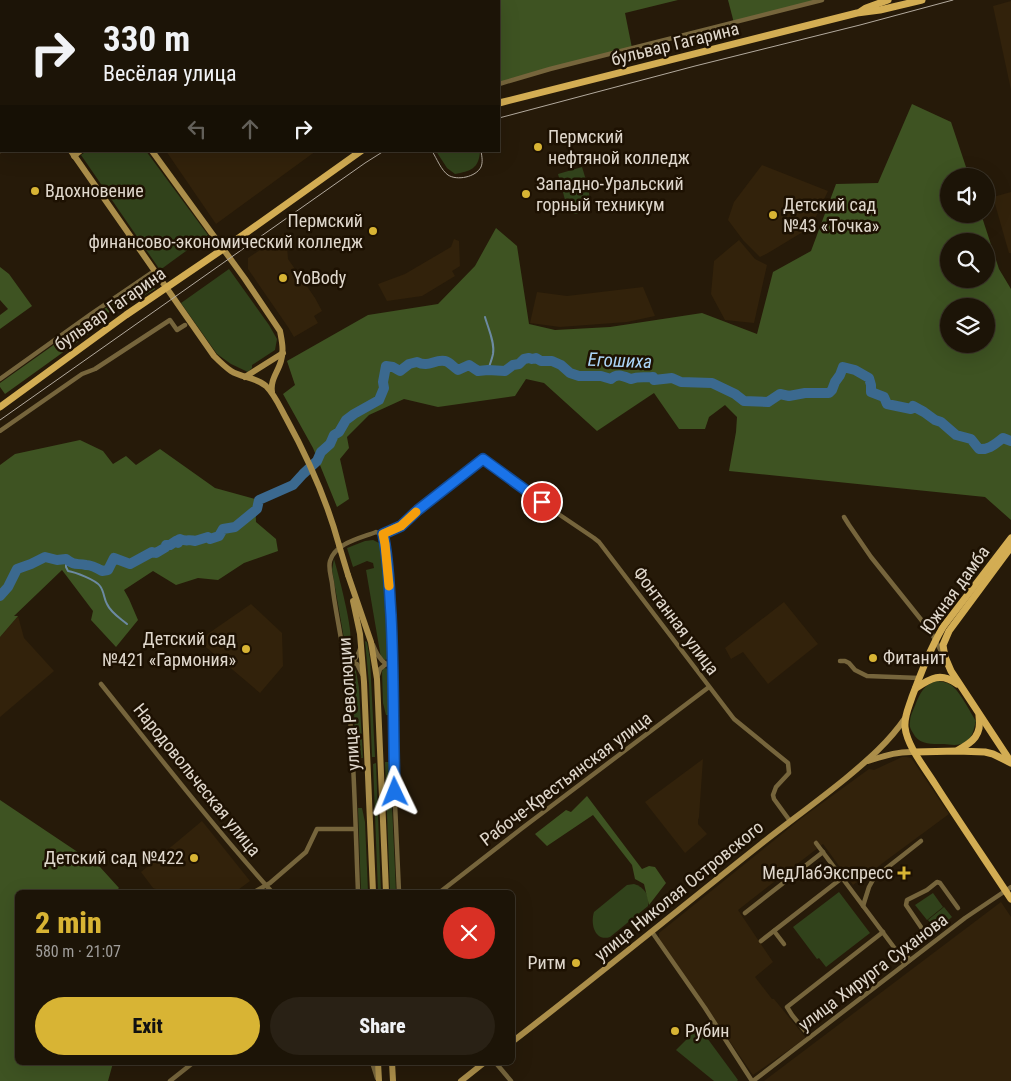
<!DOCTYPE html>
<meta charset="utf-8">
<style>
body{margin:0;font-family:"Roboto Condensed",sans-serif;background:#292115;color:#f1f3f6;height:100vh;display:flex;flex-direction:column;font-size:19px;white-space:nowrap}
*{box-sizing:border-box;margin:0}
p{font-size:16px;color:#a09e9b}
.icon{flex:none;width:28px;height:28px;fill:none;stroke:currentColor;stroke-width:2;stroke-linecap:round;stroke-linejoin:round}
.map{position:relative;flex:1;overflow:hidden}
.sheet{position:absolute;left:15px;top:890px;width:500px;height:175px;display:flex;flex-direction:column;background:#1c1407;border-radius:8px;box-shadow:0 5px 20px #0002,0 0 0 1px #3a3328}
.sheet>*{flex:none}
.banner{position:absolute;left:0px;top:0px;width:500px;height:152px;box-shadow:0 5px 20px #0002,0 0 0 1px #3a3328;background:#1c1407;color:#f1f3f6;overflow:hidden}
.tools{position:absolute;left:940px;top:168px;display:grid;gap:10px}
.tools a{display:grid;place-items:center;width:55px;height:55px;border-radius:50%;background:#1c1407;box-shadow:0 5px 20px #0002,0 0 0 1px #3a3328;font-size:25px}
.pin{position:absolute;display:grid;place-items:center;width:42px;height:42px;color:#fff;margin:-21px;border:2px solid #fff;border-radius:50%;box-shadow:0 1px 5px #0007}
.me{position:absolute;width:55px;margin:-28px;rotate:358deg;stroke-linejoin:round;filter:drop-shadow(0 0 4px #0008)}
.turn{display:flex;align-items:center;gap:18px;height:105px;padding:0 20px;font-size:22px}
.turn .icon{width:65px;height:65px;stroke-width:2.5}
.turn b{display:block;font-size:35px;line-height:42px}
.lanes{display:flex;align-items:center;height:48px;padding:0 20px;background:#0003;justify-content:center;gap:25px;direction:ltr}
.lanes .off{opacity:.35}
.round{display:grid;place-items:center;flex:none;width:52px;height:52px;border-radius:26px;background:#292115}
.head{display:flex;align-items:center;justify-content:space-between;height:85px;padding:0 20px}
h1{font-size:30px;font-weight:800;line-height:38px;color:#d8b434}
.cta{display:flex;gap:10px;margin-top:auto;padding:10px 20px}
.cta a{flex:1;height:58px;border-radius:30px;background:#d8b434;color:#111;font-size:20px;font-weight:800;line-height:58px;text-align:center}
.cta a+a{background:#292115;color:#f1f3f6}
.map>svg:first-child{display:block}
</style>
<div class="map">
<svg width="1011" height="1081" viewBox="0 0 1011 1081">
<rect width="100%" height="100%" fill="#261a09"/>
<g fill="#32220b">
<path d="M1011,1v89l-18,-84z"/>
<path d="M166,151h150l-100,73z"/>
<path d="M762,165l66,26 -17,36 -43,26 -8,4 -17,-17 -15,-20 6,-18z"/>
<path d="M1011,192v61h-2l-16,-56z"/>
<path d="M286,232l2,27 27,39 7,13 -8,5 4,7 -24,14 -6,-10 -40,-58v-11z"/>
<path d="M454,239l5,2 1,25 -8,5 3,5 -33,20 -35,5 -9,-17 27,-10 46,-27z"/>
<path d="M739,240l16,19 12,6 -13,58 -29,-3 -14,-26 3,-33z"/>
<path d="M643,287l12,29 -28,6 -67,5 -30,-4 7,-31 30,4z"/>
<path d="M784,602l34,42 -50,40 -25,-32 -12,7 -6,-11z"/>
<path d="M251,604l31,29 1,33 -23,27 -60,-51 9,-9z"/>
<path d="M18,616l6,22 30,33 -54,46v-80z"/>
<path d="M902,757h5l4,1 3,4 35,52 -96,71 -30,-41 -85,66 35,52 -18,15 17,22h2l32,39 -53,37 -94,-136v-6l144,-116 66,-48 5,1z"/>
<path d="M703,759l-4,58 -1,3v4l9,10 -22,19 -40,-51z"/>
<path d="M202,821l48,60 -15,11h-76l-3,-3 -3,-1 -12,-16z"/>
<path d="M1001,902l10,15v164h-247z"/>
</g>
<g fill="#31421b">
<path d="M87,151h59l62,84 -48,35 -79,-115z"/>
<path d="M436,151h44c-1,18 -10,20 -25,23l-8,-6z"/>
<path d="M582,167c3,10 12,34 5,42 -3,3 -8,4 -12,5l-7,-3 -10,-37z"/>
<path d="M229,269l40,56 8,14 -2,11 -23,15v3l-4,4 -17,-8 -14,-10 -36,-51z"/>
<path d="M373,540l8,4 2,8 2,57 4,45 -2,5 -2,1 -4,-2 -15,-88 8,-2 -1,-5 -6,-2 -14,6 -6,-19 18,-7z"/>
<path d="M334,559c4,14 20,73 16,84 0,2 -4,6 -4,7l-14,-80z"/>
<path d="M365,641l2,1 3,17 5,98h-3l-3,-73z"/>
<path d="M353,668l2,1 1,2 3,17 4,70h-7l-2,-45 -5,-42 1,-2z"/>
<path d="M385,668l3,1 2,3v43h-4l-3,-12 -1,-31 1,-3z"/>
<path d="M936,681c5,0 10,1 15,4 9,6 19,27 25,36 -2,7 -3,16 -10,21 -6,4 -15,3 -22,2 -13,0 -25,1 -31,-11 -2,-3 -4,-7 -3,-11 0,-7 4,-13 6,-19 4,-10 8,-18 20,-22z"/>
<path d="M385,762h5l6,130h-6z"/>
<path d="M376,763l5,129h-3l-5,-128z"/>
<path d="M358,808h4l3,14 3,70h-7z"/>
<path d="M634,884c10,3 16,11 14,22l-38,31c-15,5 -20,-13 -16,-25l33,-27z"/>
<path d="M839,892l31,41 -44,34 -7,-9 -2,1 -24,-32z"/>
<path d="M933,893l10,14 -16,13 -12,-15z"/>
<path d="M944,907l8,10 -16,13 -8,-10z"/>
<path d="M699,1027l39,53 -1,1h-23l-38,-31z"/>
</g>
<g fill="#3e5322" fill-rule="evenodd">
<path d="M375,0h303l-53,13 7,35 -133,36v-83h-123z"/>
<path d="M728,0h94l-88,23z"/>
<path d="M912,104l39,18 18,54h-20v38h32l18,55 12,20v231l-26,-23 -256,-26 7,-39 1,-15 -12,-12 -16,12 -4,12h-26l-25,-36 -57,38 -53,-48 -18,-4 -11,17 -77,11 -34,-8 -35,16 -22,22 2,11 -9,11 9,40 -12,8 -24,-59 -30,-54 12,-9 -8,-24 81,-46 70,-11 37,-38 21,-38 21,18 12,78 26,6 55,-3 92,-14 55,21 16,-62 38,-21 25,-67 42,-1zM949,241h37v38h-37zM986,306v38h-37v-38z"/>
<path d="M0,267l9,7 23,32 -32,23v-14l8,-6 -8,-9z"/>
<path d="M148,278l7,11 -17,10 -17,5 -19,13 -8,13 -89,64 -5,-7v-4z"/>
<path d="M80,440l23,11 10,13 13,-8 10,9 24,-16 55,39 40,11 1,23 20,17 2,12 -34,12 -26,17 -20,-2 -22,7 -23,-14 -29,19 5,9 9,21 -22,27 -25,-27 2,-9 -31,-41 -48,46h4l-18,21v-172l15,-11z"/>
<path d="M587,796l55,73 7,-3 6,1 11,16 -17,22 -5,-21 -9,-5 -3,-14 -39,-50 -46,31 -12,-12 31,-24 5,2z"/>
<path d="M0,800l100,67 19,21 -4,4h-97v170l95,1 -5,18h-108z"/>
</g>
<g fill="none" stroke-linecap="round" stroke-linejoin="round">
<g stroke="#6c8aa2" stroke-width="2">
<path d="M485,317c3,11 10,25 8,37 -1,5 -3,10 -5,16"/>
<path d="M66,559v8l2,4c7,1 28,9 32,15 4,5 4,13 7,18 4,9 13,14 20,20"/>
</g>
<path stroke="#3b698f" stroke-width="10" d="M0,596l8,-9 9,-18 14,-5 14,-7 12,3 9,-1c9,7 10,4 20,6 6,0 11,3 16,6l6,-1 6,-12 16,6 22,-12 4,1 10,-6v-2h4l6,-4 2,2v-3l2,-1c5,3 10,0 15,2l13,-4 2,2 9,-3 4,-7 12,-2 22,-18 2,-9 34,-15 10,-11 14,-13 4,-9 9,-8 4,-9 5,-3 7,-12 8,-6 25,-14 5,-12 -1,-6 3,-16 7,1 7,4 9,-7 8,-2c12,6 17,-3 28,-1 5,1 8,6 13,9l11,-5 9,6 10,-1 17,1 8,-6 6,-1 5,-5 5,-1 3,1 4,-1 5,3h11l9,4 9,8 9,3h22l10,3c6,-6 12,-3 20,0 8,-3 14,-1 22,-2l1,3 18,-2 9,4 31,1 23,11 9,7 24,1 12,-8 9,2 16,-3h24l3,-3 3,-8 5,-7 3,-8 12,3 14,8 2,7v7l13,5 3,7 24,5 2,-3 11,6 11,8 6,2 15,13 15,4 8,10c10,1 16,-5 24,-11l8,3"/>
<g stroke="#76653c" stroke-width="4.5">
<path d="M375,0l1,1"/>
<path d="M499,84l51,-15 272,-69"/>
<path d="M0,97h1"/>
<path d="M0,101l1,2"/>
<path d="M0,151l1,-1"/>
<path d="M0,379l91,-65 63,-43"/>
<path d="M0,431l82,-57 13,-5 75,-49 7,10 8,-5"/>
<path d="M844,517l5,8 22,32 60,75 13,25"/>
<path d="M383,535l18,-9 17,-16 65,-51 3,2 68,50 40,27 5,4 135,177 54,44 1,10 -13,14 -3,8 1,4 16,22"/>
<path d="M383,535l2,9 5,56 3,64v95l6,133"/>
<path d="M373,645c3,7 6,14 13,19"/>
<path d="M840,661h5l4,2 6,7 12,6 52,2"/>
<path d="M352,662l5,2 5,10"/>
<path d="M345,664c9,-2 12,-6 15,-15"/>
<path d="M377,678l3,-9 6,-5"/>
<path d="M101,684c56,70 111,141 171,208"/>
<path d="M816,843l80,107 5,9 4,5"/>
<path d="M254,892l16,-9 36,-31 11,-23h38"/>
<path d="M358,892c-3,-75 -4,-151 -13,-226 -3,-28 -10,-55 -13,-83 -1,-7 -4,-15 -2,-22 5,-18 31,-23 46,-29l7,3"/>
<path d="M440,892l81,-63 188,-142"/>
<path d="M863,906l6,-19 5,-9 47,-37"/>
<path d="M745,913l78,-61"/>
<path d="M774,931l10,13"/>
<path d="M652,932l53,76 47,73"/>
<path d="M761,941l81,-63"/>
<path d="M910,960l-9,-12 22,-18 -17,-25 1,-5 20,-10 10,-8 3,1 18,25"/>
<path d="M810,1037l-18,-22 -5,-8 96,-75"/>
<path d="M372,1062l5,16"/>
<path d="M495,1062l16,19"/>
<path d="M170,1081l24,-19"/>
<path d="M753,1081l212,-163 46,-31"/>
</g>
<g stroke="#ab8e4a" stroke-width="6">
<path d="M45,0l1,1"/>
<path d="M0,52l1,1"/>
<path d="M71,151l143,205c5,5 11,11 17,15 11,7 25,6 35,15 9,9 14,21 20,32 22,40 41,83 53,127"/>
<path d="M152,151l93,128 35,52c2,10 4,20 1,30 -3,11 -11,19 -9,31"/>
<path d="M74,156l6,-5"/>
<path d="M245,377l38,-24"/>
<path d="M348,575l23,67 6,37 9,213"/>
<path d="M353,601l7,33 4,48 9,210"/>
<path d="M868,761c16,-5 30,-10 47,-9"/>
<path d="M512,1042c84,-65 166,-132 249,-198 28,-22 57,-43 84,-65 23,-19 44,-37 61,-62"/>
<path d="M378,1062l1,19"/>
<path d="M392,1062l1,19"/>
<path d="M461,1081l24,-19"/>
</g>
<g stroke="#d3ad53" stroke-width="7">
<path d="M860,12l6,-4 22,-8"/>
<path d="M499,103l358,-90 23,-3 42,-10"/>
<path d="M0,407l126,-92 103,-70 132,-94"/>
<path d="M1011,538l-68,89c-13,22 -22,46 -31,70 -3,10 -8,19 -7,30 2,19 20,41 30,57 25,39 51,77 76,115"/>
<path d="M1011,547l-62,84 -6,14 2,12 6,14 60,91"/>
<path d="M916,688c15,-10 25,-16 41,-4"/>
<path d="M958,750c15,-8 24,-15 21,-34"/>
<path d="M915,752l42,-1 28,1 8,2 18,9"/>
</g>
<g stroke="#b3aa9e" stroke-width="1">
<path d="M499,118l196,-52 165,-41 93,-25"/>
<path d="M432,151c5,8 9,19 16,24 9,6 28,2 33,-8 2,-5 1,-10 0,-16"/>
<path d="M0,420l365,-257 19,-12"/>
</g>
<path stroke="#ab8e4a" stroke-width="6" d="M339,545l9,30"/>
</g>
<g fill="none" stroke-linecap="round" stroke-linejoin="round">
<defs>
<path id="route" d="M395,792c-2,-59 -1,-118 -4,-177 -2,-27 -2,-54 -8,-81l18,-8 17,-16 65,-51 59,43"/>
</defs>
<use href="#route" stroke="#114b97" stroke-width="12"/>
<use href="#route" stroke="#1a73e8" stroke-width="9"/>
<path stroke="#f59e0b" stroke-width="9" d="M389,586l-4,-42 -2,-10 18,-8 15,-14"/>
</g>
<g fill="#d8b434" stroke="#1d1102" stroke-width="2">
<circle cx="538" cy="147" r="5"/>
<circle cx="35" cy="191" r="5"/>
<circle cx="526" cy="194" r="5"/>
<circle cx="773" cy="215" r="5"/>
<circle cx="373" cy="231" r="5"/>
<circle cx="283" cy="278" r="5"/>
<circle cx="246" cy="649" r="5"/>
<circle cx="873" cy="658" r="5"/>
<circle cx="194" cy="858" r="5"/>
<path d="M901.5 865.5h5v5h5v5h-5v5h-5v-5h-5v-5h5z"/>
<circle cx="576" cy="963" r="5"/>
<circle cx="675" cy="1031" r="5"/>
</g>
<g text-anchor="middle" stroke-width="5" stroke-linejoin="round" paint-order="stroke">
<g font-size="18" fill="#e0d8cd" stroke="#1d1102">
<text transform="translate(675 44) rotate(-14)" y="6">бульвар Гагарина</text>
<text transform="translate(110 309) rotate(-35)" y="6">бульвар Гагарина</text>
<text transform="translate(955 590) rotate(-54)" y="6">Южная дамба</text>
<text transform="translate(676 621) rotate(53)" y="6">Фонтанная улица</text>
<text transform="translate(349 704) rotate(-94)" y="6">улица Революции</text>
<text transform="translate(566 779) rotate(-37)" y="6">Рабоче-Крестьянская улица</text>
<text transform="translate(197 780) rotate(51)" y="6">Народовольческая улица</text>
<text transform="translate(679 891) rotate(-39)" y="6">улица Николая Островского</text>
<text transform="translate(873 972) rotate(-37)" y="6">улица Хирурга Суханова</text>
</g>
<g font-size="18" fill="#e0d8cd" stroke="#1d1102" text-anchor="start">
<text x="548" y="143">Пермский<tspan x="548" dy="21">нефтяной колледж</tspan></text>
<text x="536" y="190">Западно-Уральский<tspan x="536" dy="21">горный техникум</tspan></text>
<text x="45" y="197">Вдохновение</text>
<text x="783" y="211">Детский сад<tspan x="783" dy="21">№43 «Точка»</tspan></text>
<text x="363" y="227" text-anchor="end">Пермский<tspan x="363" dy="21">финансово-экономический колледж</tspan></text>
<text x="293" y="284">YoBody</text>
<text x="236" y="645" text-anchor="end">Детский сад<tspan x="236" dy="21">№421 «Гармония»</tspan></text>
<text x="883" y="664">Фитанит</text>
<text x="184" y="864" text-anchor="end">Детский сад №422</text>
<text x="893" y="879" text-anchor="end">МедЛабЭкспресс</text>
<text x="566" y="969" text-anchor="end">Ритм</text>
<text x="685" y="1037">Рубин</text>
</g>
<g font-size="19" font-style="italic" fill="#acd5f8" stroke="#1d1102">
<text transform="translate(620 360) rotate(2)" y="7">Егошиха</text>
</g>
</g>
</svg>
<div class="tools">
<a><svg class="icon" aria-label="sound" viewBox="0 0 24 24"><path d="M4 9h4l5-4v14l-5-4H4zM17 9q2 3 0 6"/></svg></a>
<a><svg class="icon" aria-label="search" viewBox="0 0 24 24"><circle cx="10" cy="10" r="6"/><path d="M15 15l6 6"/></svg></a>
<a><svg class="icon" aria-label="layers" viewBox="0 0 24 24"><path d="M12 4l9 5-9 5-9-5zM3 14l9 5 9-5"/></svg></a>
</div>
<div class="pin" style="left:542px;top:502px;background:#d93025"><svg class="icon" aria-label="arrive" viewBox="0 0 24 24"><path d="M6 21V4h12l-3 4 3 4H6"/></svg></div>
<svg class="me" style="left:395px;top:792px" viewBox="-20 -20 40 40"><path d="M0-17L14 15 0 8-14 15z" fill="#1a73e8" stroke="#fff" stroke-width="4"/></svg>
<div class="banner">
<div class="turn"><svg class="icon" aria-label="right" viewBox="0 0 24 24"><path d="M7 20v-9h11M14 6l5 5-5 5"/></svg><div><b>330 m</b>Весёлая улица</div></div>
<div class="lanes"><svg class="icon off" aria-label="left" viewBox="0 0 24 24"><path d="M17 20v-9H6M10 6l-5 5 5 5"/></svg><svg class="icon off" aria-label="ahead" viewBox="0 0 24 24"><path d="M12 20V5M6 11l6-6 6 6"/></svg><svg class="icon" aria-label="right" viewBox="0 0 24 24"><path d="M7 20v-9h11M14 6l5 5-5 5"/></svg></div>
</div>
<section class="sheet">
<div class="head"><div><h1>2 min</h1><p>580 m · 21:07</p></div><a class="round" style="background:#d93025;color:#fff"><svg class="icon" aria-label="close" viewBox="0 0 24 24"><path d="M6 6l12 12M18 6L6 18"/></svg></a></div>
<div class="cta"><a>Exit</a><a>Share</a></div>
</section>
</div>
